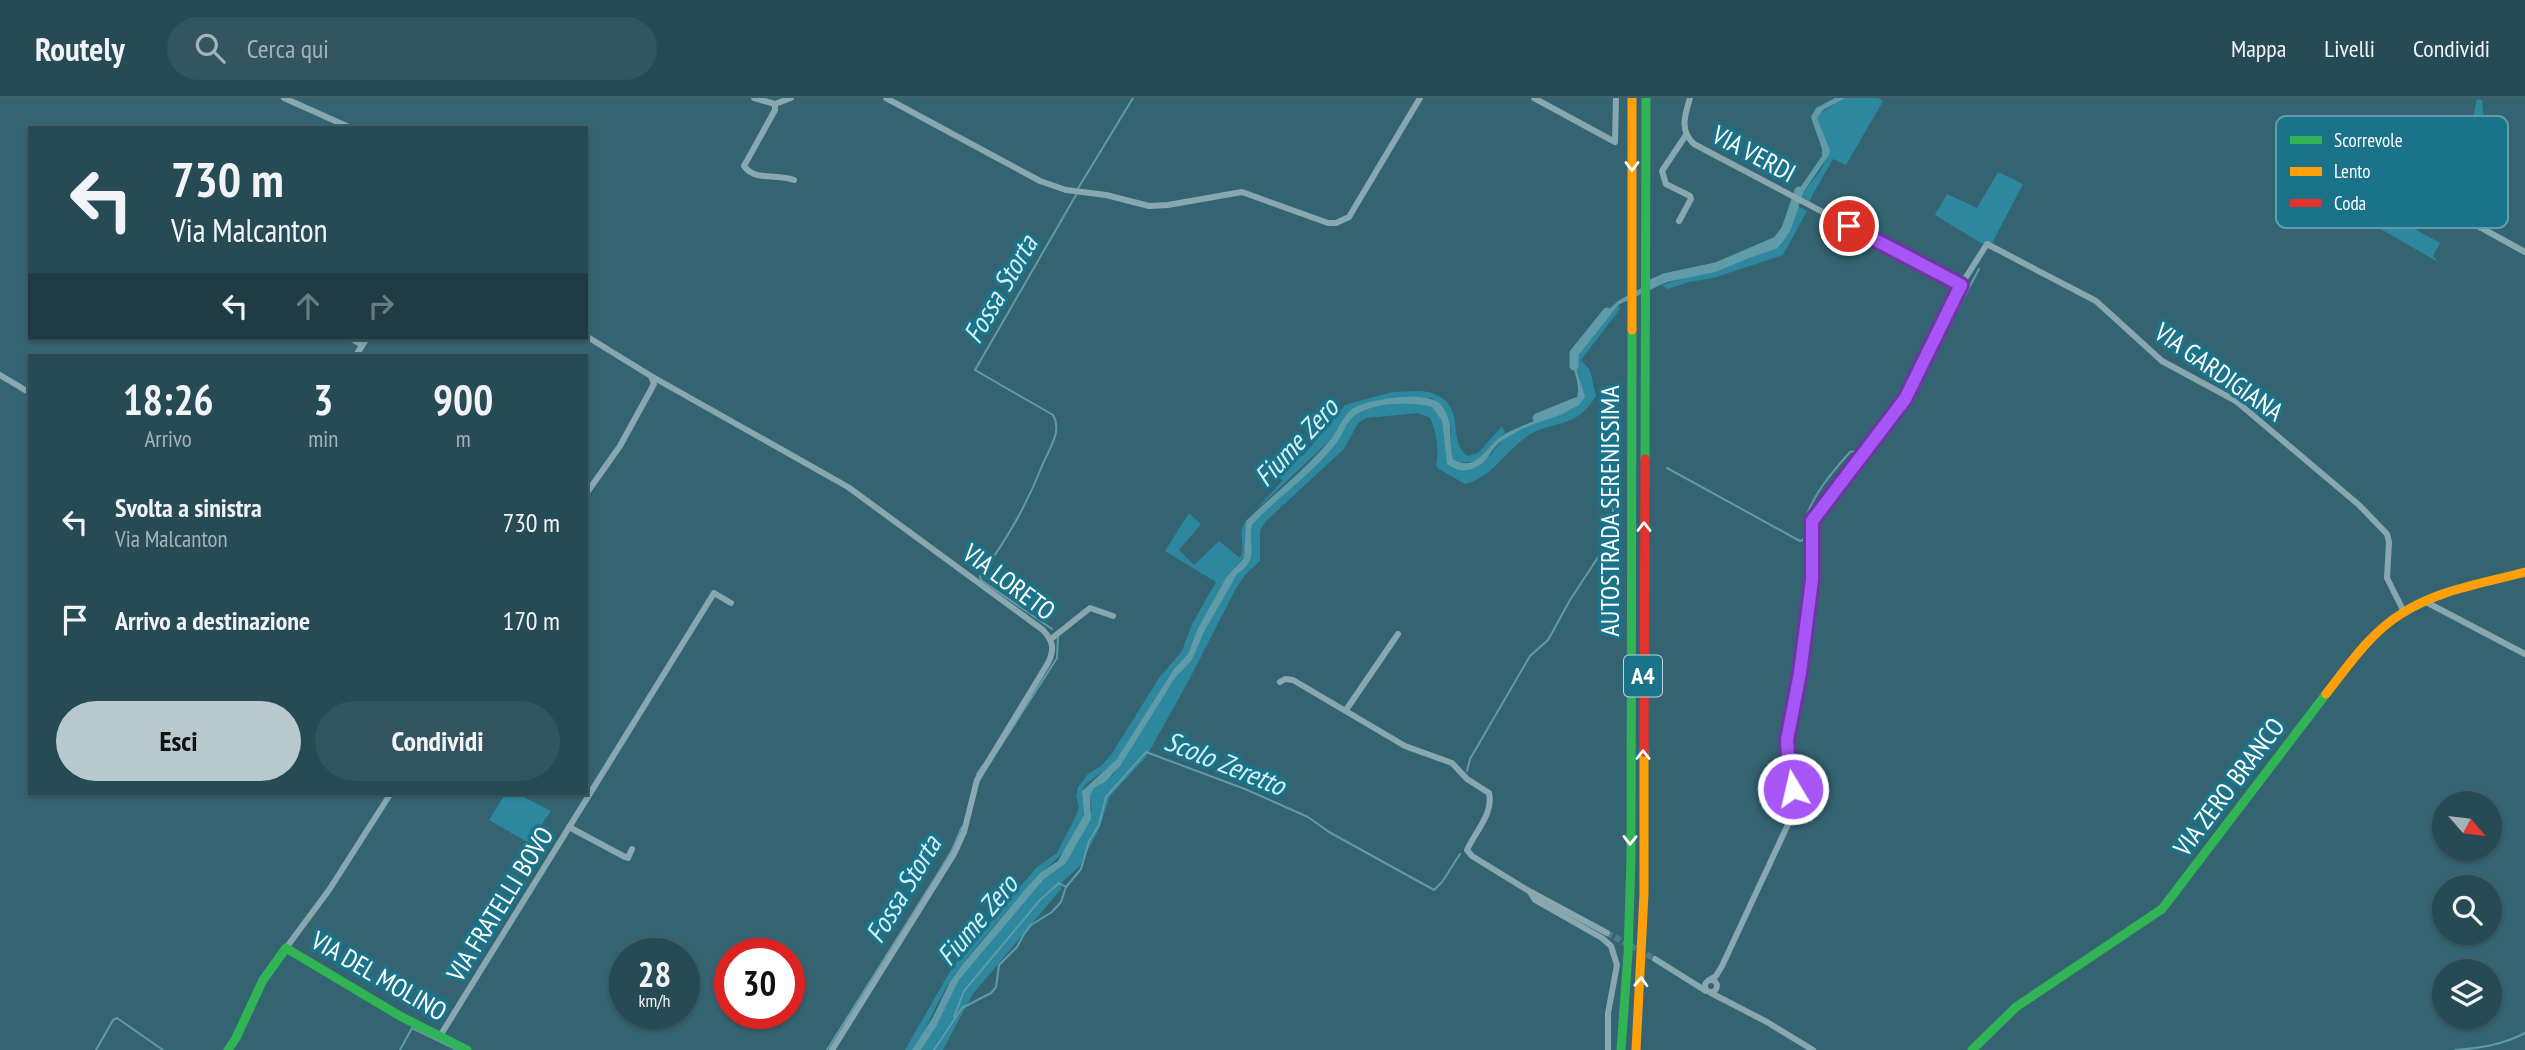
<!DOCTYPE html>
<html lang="it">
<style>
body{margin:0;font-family:"PT Sans Narrow",sans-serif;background:#33555f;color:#f1f3f6;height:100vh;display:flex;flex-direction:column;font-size:26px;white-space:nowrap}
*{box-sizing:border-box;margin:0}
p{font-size:23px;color:#a4b3b9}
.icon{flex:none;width:38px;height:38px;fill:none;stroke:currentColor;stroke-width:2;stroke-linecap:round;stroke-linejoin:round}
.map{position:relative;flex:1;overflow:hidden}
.sheet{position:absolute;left:28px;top:256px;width:560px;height:441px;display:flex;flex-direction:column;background:#274b55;border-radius:0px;box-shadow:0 2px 5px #0004,0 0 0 2px #43636c}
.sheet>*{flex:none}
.hud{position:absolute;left:28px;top:28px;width:560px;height:214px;border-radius:0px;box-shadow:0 2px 5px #0004,0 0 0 2px #43636c;background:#274b55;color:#f1f3f6;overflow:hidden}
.needle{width:46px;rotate:118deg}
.tools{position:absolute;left:2432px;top:693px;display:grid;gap:14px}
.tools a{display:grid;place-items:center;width:70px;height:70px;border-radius:50%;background:#274b55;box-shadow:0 2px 5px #0004,0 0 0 2px #43636c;font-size:35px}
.speed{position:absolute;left:609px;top:840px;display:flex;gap:14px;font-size:35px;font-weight:700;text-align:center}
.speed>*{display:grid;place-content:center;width:91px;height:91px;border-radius:50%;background:#274b55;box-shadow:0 2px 5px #0004,0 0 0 2px #43636c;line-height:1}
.speed small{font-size:18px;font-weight:400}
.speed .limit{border:10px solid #d22;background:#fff;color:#111}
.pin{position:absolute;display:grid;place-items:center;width:60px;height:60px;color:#fff;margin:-30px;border:4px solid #fff;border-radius:50%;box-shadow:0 2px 7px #0007}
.me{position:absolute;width:77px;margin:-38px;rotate:351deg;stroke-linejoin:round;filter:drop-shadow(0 0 5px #0008)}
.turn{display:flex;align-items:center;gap:24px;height:147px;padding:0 28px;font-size:32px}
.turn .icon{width:91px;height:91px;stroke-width:2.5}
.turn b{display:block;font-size:49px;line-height:60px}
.lanes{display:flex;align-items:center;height:66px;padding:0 28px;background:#0003;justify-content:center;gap:35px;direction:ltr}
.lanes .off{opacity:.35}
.eta{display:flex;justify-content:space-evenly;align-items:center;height:119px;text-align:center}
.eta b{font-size:42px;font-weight:600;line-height:49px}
.primary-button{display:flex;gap:14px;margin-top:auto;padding:14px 28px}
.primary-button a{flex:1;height:80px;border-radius:42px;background:#b8c9cd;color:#111;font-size:28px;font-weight:600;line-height:80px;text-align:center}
.primary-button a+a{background:#33555f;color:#f1f3f6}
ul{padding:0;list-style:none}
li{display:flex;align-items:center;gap:21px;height:98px;padding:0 28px}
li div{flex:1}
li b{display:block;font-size:26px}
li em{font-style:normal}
header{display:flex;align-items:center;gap:42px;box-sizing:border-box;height:98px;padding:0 35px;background:#274b55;border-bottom:2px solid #43636c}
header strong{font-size:33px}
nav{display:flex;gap:38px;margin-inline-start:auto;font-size:24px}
.search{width:490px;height:63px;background:#33555f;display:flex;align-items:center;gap:18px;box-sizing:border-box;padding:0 24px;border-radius:38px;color:#a4b3b9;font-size:26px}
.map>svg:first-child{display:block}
</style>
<header>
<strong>Routely</strong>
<div class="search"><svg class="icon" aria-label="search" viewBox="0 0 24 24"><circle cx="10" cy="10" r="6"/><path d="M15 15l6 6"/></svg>Cerca qui</div>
<nav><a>Mappa</a><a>Livelli</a><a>Condividi</a></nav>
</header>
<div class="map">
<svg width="2525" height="952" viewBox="0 0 2525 952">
<rect width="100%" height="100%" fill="#346471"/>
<g fill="#2d889f">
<path d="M1846,0h32l5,3 -37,64 -13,-6 -21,37 -3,8 -9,-7 22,-29 8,-18 -13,-32 3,-5z"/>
<path d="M2477,1l5,1 3,29 15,8 -23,69 -27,-12 18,-51z"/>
<path d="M1998,74l25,12 -32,61 -10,-2 -46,-28 12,-21 30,14z"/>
<path d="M1799,109l8,4 -24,44 -70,23 -24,4 -22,7 -5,-4 114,-36c13,-11 17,-26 23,-42z"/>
<path d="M2387,116l53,29 -7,13 5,6 -59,-34z"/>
<path d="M1618,207l2,4 -39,51 9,10 6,26c-23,36 -42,22 -70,41 -21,15 -35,41 -61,47l-26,-15 -3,-3c3,-17 1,-32 -6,-48l-12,-5 -52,5 -8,5 -14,26 -77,71 -7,10v31l-14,13 -11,16 -46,90 -43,77 -36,39 -11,33 -20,38 -18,16v6l-89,106 -29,55h-22l15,-23 23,-47 85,-101 22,-17 14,-23 12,-29 -2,-15 4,-8 19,-12 62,-97 17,-18 12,-28 33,-59c21,-13 12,-28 15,-48 26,-28 60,-51 83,-80 8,-9 11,-25 22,-31 21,-12 53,-12 75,-7l10,14 3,25 9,23 37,-14c18,-32 60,-34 89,-50v-26l-6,-18z"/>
<path d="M1422,293c50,8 22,49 46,65l10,-3 24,-27 3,7 -29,28 -18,2 -7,-7v-27l-19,-31h-37l-50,18 -13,22 -80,76 31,-34 -7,-4 23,-21 4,1 42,-51 47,-13z"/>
<path d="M1189,415l12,11 -22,26 15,15 25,-24 21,17c7,-13 -4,-24 6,-37l-2,36 -17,19 -30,54 -9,24 -14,15 -58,91c-8,10 -28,19 -33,29 -3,8 3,19 0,27 -6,23 -24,43 -42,56 -29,35 -65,71 -90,108 -15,22 -22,47 -39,70h-7l47,-82 84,-100 21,-15 19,-37 3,-10 -3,-10 2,-9 10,-13 13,-8 10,-11 48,-77 23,-27 10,-27 24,-42 -51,-31z"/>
<path d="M506,695h10l35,18 -22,32 -40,-23z"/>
</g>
<g fill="#5f9ba9">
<path d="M1835,0h11l-23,12 -6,8 13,32 -1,5 -29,42 -5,-2 27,-39v-7l-11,-32 5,-9z"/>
<path d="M1794,106l5,3c-6,16 -10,31 -23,42l-74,25 -31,6 -53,25 -44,56 11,36c-12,19 -47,23 -67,34 -6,4 -13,7 -19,12 -10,9 -12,21 -27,26 -10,3 -17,1 -25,-5l-5,-43 -10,-14c-22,-5 -54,-5 -75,7 -11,6 -14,22 -22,31 -23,29 -57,52 -83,80 -4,22 8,34 -15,49l-33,58 -12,28 -17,18 -55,88 -15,16 -11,6 -4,7 1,24 -25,44 -22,16 -85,101 -23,47 -15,23h-9l21,-33 17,-35 12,-17 67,-80 12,-13 17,-11 26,-46 -2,-24 34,-31 58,-91 14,-15 9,-24 30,-54 17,-18 2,-37c28,-27 60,-52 85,-82 7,-9 11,-22 21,-30 15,-10 75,-19 88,-5 15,16 8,38 13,55 23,15 33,-13 49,-23 14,-10 66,-26 73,-35 8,-11 -2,-31 -4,-42l35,-47 12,-11 17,-10 28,-12 53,-12 59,-22 10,-11z"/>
</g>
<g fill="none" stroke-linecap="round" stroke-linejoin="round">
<g stroke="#5f9ba9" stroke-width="2">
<path d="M1077,92l56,-92"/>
<path d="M1896,320l20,-30 63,-119"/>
<path d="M1667,370l133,73 3,-1c4,-7 1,-14 3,-22 7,-24 28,-48 44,-66l12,-2 27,-35h2"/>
<path d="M1052,531l-71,-49 -1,-4c26,-35 46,-69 62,-110 6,-16 21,-34 11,-51l-78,-45 101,-175"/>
<path d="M989,666l68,-106 1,-21"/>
<path d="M1467,673l3,-12 60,-103 18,-16 22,-40 40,-61 3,-10v-60"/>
<path d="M977,676l6,-9"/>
<path d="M954,919l10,-26 76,-91 19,-17 7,4"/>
<path d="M96,952l17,-30 4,-2 46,32"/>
<path d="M400,952l12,-22 45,22"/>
<path d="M827,952l110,-175 15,-25 10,-23"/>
<path d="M934,952l28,-42 29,-15 5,-6 3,-22 18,-18 7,-13 7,-9 21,-13 9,-10 5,-15 15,-18 8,-28 10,-16 7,-28 40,-45 99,37 63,28 21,15 105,58 8,-8 18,-28"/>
<path d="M2455,952c26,-2 47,-5 70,-17"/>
</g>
<g stroke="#5f9ba9" stroke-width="9">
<path d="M1651,186l13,-6 52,-11 61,-26 9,-12 13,-38"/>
<path d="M1574,268v-13l33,-41"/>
<path d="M1537,320l39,-16"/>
</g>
<path stroke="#527b86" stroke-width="6" stroke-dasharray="6 3" stroke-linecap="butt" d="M1607,835l48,26"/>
<g stroke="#88a7ae" stroke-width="6">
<path d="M284,0l67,30"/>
<path d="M754,0l21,6 16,-6"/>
<path d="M886,0l154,83 26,9 40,5 43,11 19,-1 74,-13 86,31h8l13,-6 71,-119"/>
<path d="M1534,0l81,44 1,-44"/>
<path d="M1690,0c-5,17 -11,32 4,46l267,141 -56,114 -29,41 -62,76 -3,11 1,53 -12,93 -13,67 2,32 8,33 -75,161 -6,10 -7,4"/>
<path d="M775,6v6l-31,56c11,16 34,7 50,14"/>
<path d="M2467,122l58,32"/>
<path d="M1679,123l12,-22 -1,-3 -24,-12 -4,-13 24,-36"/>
<path d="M1961,187l26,-41 109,57 66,60 74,40 123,104 28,29 2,8 -2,36 17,34"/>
<path d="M586,238l65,40 3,8 -34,62 -34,48"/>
<path d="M350,240l12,7"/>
<path d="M356,257l11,-17"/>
<path d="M0,277l30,18"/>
<path d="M651,278l197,111 195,143c10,11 12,19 5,33l-71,117 -13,52 -10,22 -122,196"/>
<path d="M2426,504l99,52"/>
<path d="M1051,541l39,-31 23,8"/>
<path d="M1280,584l5,-3 8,1 112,66 47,17 15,16 22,14c5,20 -14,39 -22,57l5,6 57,35 78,42"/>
<path d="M1346,612l52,-76"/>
<path d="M569,729l56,30 3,1 4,-9"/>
<path d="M1530,794l5,8 67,38 9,8 6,19 -9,48v37"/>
<path d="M286,850l43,-58 62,-97"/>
<path d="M1655,861l51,32"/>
<circle cx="1711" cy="888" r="6"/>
<path d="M1711,895l56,29 46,28"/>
<path d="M440,938l274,-443 17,10"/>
</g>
<g stroke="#30b455" stroke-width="9">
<path d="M1645,361l1,-361"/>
<path d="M228,952l8,-12 27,-58 23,-32 114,68 67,34"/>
<path d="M1621,952l7,-96 3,-97 1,-527"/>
<path d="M1972,952l44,-43 146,-98 164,-215"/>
</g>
<g stroke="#ff9f0a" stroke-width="9">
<path d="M1632,232v-232"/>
<path d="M2326,596c22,-28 44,-61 75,-80 36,-24 83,-31 124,-42"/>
<path d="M1636,952l8,-156v-142"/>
</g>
<path stroke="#e5322d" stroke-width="9" d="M1644,654l1,-293"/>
</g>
<defs><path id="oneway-chevron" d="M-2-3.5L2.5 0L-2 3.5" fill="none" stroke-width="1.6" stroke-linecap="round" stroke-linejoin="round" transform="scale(1.75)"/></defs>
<g stroke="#fff">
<use href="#oneway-chevron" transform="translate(1632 68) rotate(90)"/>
<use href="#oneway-chevron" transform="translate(1644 429) rotate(-90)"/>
<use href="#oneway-chevron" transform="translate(1643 657) rotate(-90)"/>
<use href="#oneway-chevron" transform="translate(1630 742) rotate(91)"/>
<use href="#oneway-chevron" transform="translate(1641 884) rotate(-88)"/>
</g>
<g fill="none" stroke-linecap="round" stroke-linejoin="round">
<defs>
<path id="route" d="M1793,691l-4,-17 -2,-32 13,-67 12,-93v-59l93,-122 56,-114 -112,-59"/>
</defs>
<use href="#route" stroke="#6d37a1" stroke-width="18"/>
<use href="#route" stroke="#a855f7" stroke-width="12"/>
</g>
<g text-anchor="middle" stroke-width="7" stroke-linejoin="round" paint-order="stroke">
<rect fill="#1b738a" stroke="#bbd5dc" stroke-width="2" x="1624" y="557.5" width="38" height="41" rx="5"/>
<g font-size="24" font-weight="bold" fill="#fff">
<text x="1643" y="586">A4</text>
</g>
<g font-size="26" fill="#fff" stroke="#1b738a">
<text transform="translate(1754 56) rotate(28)" y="9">VIA VERDI</text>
<text transform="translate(2219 274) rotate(35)" y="9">VIA GARDIGIANA</text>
<text transform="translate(1610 413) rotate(-90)" y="9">AUTOSTRADA SERENISSIMA</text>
<text transform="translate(1009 484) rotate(37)" y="9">VIA LORETO</text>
<text transform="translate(2229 689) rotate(-53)" y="9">VIA ZERO BRANCO</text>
<text transform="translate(500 806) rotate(-58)" y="9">VIA FRATELLI BOVO</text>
<text transform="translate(379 878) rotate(30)" y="9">VIA DEL MOLINO</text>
</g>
<g font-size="28" font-style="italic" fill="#d1f1f8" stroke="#1b738a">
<text transform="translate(1000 191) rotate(-60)" y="10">Fossa Storta</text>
<text transform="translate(1296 344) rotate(-47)" y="10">Fiume Zero</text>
<text transform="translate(1225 665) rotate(22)" y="10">Scolo Zeretto</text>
<text transform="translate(903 791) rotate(-59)" y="10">Fossa Storta</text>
<text transform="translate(977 822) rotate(-50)" y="10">Fiume Zero</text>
</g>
</g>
<rect x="2276" y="18" width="232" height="112" rx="10" fill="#1b738a" stroke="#5f9dad" stroke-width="2"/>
<rect x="2290" y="38" width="32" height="8" fill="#30b455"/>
<rect x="2290" y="69" width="32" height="9" fill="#ff9f0a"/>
<rect x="2290" y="101" width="32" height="8" fill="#e5322d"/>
<g font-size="19" fill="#fff">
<text x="2334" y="49">Scorrevole</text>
<text x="2334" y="80">Lento</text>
<text x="2334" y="112">Coda</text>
</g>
</svg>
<div class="tools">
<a><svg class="needle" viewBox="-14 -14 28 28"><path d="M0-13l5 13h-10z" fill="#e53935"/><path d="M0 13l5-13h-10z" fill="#a4b3b9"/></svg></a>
<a><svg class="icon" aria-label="search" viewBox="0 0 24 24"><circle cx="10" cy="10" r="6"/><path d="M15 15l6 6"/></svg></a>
<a><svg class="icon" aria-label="layers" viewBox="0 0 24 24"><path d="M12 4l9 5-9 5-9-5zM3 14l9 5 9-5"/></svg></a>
</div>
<div class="speed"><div>28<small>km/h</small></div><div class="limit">30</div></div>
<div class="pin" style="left:1849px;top:128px;background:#d93025"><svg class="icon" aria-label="arrive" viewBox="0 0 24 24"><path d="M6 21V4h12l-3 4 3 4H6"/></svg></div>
<svg class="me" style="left:1793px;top:691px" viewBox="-20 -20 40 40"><circle r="17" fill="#a855f7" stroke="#fff" stroke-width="3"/><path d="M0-11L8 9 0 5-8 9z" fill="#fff"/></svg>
<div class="hud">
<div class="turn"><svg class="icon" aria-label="left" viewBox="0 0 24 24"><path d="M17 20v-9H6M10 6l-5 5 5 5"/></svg><div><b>730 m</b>Via Malcanton</div></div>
<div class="lanes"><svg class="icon" aria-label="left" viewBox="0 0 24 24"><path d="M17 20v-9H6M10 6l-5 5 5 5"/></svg><svg class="icon off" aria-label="ahead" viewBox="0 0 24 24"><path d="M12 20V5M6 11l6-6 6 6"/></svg><svg class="icon off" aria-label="right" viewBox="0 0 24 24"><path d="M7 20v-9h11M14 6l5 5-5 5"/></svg></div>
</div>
<section class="sheet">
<div class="eta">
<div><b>18:26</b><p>Arrivo</p></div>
<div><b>3</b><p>min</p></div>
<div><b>900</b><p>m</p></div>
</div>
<ul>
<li><svg class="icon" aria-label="left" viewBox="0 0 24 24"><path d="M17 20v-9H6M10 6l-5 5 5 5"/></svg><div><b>Svolta a sinistra</b><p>Via Malcanton</p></div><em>730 m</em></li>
<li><svg class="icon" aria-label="arrive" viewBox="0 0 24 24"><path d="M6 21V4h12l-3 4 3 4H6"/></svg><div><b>Arrivo a destinazione</b></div><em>170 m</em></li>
</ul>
<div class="primary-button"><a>Esci</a><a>Condividi</a></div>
</section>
</div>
